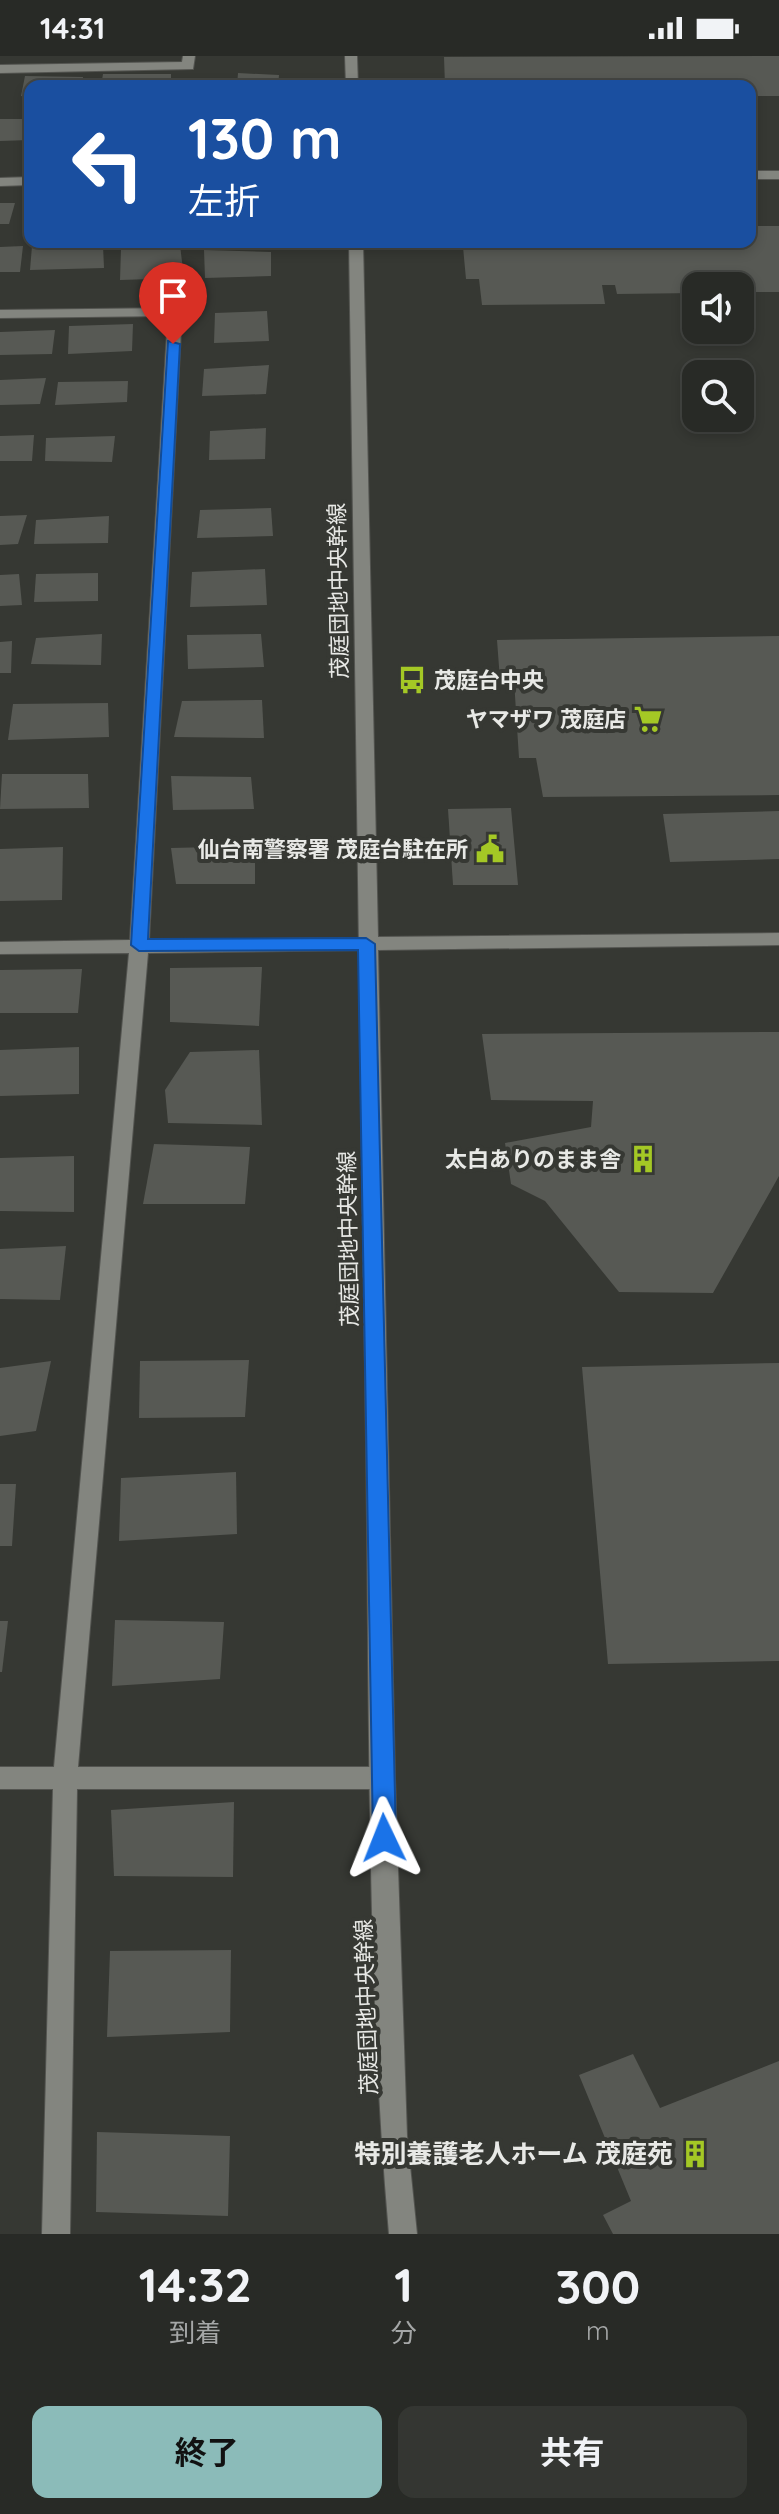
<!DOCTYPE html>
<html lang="ja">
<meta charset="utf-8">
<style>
body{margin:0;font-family:Quicksand,"Noto Sans JP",sans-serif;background:#343632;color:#f1f3f6;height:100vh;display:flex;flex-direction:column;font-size:30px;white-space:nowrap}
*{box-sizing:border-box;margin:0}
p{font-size:26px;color:#a5a7a7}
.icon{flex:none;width:44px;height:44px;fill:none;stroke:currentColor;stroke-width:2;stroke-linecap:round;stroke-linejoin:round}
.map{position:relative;height:2178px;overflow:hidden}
.details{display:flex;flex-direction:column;background:#282a26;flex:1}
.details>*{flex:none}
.hud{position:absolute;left:24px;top:24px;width:732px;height:168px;border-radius:16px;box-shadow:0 4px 12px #0003,0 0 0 2px #444643;background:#1a4fa0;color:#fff;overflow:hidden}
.buttons{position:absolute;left:682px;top:216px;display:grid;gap:16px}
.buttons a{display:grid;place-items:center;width:72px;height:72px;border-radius:16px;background:#282a26;box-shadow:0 4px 12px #0003,0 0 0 2px #444643;font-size:40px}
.pin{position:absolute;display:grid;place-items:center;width:68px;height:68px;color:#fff;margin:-82px -34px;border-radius:50% 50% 50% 0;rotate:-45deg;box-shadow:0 0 8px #0007}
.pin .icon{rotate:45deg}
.me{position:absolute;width:88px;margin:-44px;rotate:358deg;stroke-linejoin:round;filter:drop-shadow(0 0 6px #0008)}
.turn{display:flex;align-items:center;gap:28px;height:168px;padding:0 32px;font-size:36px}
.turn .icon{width:104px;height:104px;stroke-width:2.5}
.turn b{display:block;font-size:56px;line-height:68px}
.eta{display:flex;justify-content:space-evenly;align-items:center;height:136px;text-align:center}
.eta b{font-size:48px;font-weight:700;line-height:56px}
.action{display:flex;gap:16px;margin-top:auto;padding:16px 32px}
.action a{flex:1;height:92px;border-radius:16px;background:#8bbbb9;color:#111;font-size:32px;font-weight:700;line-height:92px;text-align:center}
.action a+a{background:#343632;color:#f1f3f6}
.status{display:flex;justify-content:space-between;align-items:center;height:56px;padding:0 40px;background:#282a26;direction:ltr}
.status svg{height:22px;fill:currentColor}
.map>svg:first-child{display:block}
</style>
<div class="status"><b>14:31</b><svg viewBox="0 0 49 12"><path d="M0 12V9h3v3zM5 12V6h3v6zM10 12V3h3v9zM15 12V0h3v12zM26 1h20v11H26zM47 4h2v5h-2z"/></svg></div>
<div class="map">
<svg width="779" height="2178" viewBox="0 0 779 2178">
<rect width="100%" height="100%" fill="#363833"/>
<g fill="#575954">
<path d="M779,0v40h-29v-10h-305l-1,-29z"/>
<path d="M238,17l41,2 -1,11h-41z"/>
<path d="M103,18h68v12h-70z"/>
<path d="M25,20l58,1 -1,9h-52v11l-9,-1z"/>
<path d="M0,63h30v21l-30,1z"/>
<path d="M0,147h15l-6,21h-9z"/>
<path d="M750,170h29v66h-39v-6h-44v7l-79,1 -2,-9h-13l3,19 -123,1 -3,-26h-13l-3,-32 11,-2v-3h276z"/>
<path d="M103,189l1,23 -74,2 2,-24z"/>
<path d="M180,189l4,33 -64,2 1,-32z"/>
<path d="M23,190l-3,26h-20v-25z"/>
<path d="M204,194l67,2v24l-66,2z"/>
<path d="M267,255l2,30 -55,2 1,-30z"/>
<path d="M133,268l-1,27 -64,3 1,-28z"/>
<path d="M55,274l-3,24 -52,1v-23z"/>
<path d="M269,309l-3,29 -64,2 2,-27z"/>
<path d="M46,322l-6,26 -40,1v-25z"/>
<path d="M128,325l-1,21 -72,3 3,-23z"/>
<path d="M266,372l-1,31 -56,1 1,-29z"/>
<path d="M34,379l-2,26h-32v-25z"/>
<path d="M115,380l-3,26 -67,-1 1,-23z"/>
<path d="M271,452l2,28 -76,2 3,-28z"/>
<path d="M27,459l-9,29 -18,1v-29z"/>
<path d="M109,460l-1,27 -74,1 2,-24z"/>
<path d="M265,513l2,36 -77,2 2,-35z"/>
<path d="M98,517v28l-64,1 2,-28z"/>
<path d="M19,518l3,31 -22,1v-31z"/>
<path d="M102,578l-1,31 -70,-1 5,-26z"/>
<path d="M261,578l3,33 -76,2 -1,-34z"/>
<path d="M779,580v159l-236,2 -7,-39h-17l-5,-78h-14l-3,-40z"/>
<path d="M12,585l-1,32h-11v-31z"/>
<path d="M262,644l2,38 -90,-1 8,-36z"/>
<path d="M108,647l1,34 -101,3 5,-36z"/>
<path d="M2,718h86l1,34 -89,1z"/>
<path d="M171,720l80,1 3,32 -81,1z"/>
<path d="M511,752l7,77h-65l-5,-76z"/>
<path d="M779,755v48l-109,3 -7,-48z"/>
<path d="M255,790v38h-79l-5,-36z"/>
<path d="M63,791l-1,53 -62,1v-52z"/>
<path d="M262,911l-3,59 -89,-4v-54z"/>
<path d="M82,913l-4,44h-78v-43z"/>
<path d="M779,976v144l-66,117 -94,-1 -74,-91 -34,-17 -6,-41 86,-16 2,-26 -102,-1 -9,-66z"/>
<path d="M79,991v47l-79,2v-46z"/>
<path d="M259,994l3,75 -94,-2 -3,-33 25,-38z"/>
<path d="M154,1088l96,3 -5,57h-102z"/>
<path d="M74,1100v56l-74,-1v-53z"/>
<path d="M66,1190l-6,54 -60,-1v-50z"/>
<path d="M249,1304l-4,57 -106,1 1,-57z"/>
<path d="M51,1305l-15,70 -36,5v-68z"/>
<path d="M779,1307v298l-171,3 -26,-297z"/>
<path d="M236,1416l1,62 -118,7 2,-63z"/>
<path d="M0,1428h16l-4,62h-12z"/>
<path d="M115,1564l109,2 -4,57 -108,7z"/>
<path d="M0,1565h8l-6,51h-2z"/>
<path d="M234,1746l-1,75 -119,-1 -3,-66z"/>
<path d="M231,1894l-1,82 -123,5 3,-86z"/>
<path d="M633,1998l27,54 119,-47v173h-166l-10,-19 28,-14 -52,-126z"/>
<path d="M97,2076l133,4 -2,80 -132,-4z"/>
</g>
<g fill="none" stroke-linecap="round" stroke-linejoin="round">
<defs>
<g id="minor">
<path d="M183,0h12l-2,13 -193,4v-8l182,-3z"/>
<path d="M175,252l7,4 -33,628 217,-2 9,6 -9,6 -218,3 -70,814h305l9,3 3,8 -3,8 -9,3h-306l-7,445h-28l11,-445h-53v-22h54l75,-814 -129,1v-12l130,-2 38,-624 -168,2v-8z"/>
</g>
<g id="tertiary">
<path d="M345,0h12l1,30h-12z"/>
<rect x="750" y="115" width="29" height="8"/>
<path d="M30,121v8l-30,1v-8z"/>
<path d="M349,186h14l15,695 401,-4v12l-401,5 17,828 12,358 10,98h-28c-23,-262 -19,-528 -23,-791 -6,-401 -11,-799 -17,-1201z"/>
</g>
</defs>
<use href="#minor" stroke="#535450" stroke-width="2"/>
<use href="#tertiary" stroke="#535450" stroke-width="2"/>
<use href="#minor" fill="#83857f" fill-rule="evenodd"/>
<use href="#tertiary" fill="#83857f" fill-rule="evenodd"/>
</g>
<path fill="#1a73e8" stroke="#114b97" stroke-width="2" d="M168,285l12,3 -32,595 218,-1 9,6 21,894 -4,7 -8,3 -8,-3 -3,-7 -15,-888 -219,1 -8,-6z"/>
<defs>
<symbol id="bus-bare" viewBox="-9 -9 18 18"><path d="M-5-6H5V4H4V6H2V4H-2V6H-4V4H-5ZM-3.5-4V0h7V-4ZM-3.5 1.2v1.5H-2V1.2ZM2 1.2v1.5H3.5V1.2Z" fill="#a4c825" stroke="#363833" stroke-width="2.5" paint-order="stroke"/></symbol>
<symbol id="supermarket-bare" viewBox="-9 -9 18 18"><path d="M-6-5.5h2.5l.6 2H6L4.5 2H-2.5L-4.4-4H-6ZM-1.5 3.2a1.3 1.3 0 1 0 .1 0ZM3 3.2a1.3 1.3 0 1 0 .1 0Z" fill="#a4c825" stroke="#363833" stroke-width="2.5" paint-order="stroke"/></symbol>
<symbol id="civic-bare" viewBox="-9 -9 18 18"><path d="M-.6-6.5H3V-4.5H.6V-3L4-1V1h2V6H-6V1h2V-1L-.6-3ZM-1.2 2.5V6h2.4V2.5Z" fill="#a4c825" stroke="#363833" stroke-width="2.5" paint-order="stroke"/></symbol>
<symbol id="building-bare" viewBox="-9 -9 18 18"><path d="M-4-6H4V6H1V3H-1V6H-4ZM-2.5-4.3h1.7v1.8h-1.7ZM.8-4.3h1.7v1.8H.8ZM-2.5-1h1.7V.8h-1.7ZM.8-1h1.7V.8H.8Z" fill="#a4c825" stroke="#363833" stroke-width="2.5" paint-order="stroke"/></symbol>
</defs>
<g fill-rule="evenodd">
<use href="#bus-bare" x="392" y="604" width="40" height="40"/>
<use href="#supermarket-bare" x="628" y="643" width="40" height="40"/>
<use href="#civic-bare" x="470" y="773" width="40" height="40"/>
<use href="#building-bare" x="623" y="1083" width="40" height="40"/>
<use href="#building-bare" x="675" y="2078" width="40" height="40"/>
</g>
<g text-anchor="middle" stroke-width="8" stroke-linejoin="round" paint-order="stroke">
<g font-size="22" fill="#e8e9e6" stroke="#363833">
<text transform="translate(338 535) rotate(-91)" y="8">茂庭団地中央幹線</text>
<text transform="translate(348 1183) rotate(-91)" y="8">茂庭団地中央幹線</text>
<text transform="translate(366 1951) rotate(-92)" y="8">茂庭団地中央幹線</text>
</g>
<g font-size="22" font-weight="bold" fill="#e8e9e6" stroke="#363833" text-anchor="end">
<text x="434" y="632" text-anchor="start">茂庭台中央</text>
<text x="626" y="671">ヤマザワ 茂庭店</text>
<text x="468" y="801">仙台南警察署 茂庭台駐在所</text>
<text x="621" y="1111">太白ありのまま舎</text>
</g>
<g font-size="26" font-weight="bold" fill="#e8e9e6" stroke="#363833" text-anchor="end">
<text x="673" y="2107">特別養護老人ホーム 茂庭苑</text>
</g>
</g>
</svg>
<div class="buttons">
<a><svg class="icon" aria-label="sound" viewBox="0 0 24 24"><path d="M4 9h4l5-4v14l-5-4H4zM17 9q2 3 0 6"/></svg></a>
<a><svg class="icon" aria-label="search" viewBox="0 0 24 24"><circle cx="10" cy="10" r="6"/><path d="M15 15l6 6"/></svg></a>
</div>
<div class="pin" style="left:173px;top:288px;background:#d93025"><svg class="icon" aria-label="arrive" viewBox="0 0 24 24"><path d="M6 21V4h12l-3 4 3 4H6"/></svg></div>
<svg class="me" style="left:384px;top:1782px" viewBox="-20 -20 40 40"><path d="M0-17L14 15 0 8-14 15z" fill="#1a73e8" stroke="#fff" stroke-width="4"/></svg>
<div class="hud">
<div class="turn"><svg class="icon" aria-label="left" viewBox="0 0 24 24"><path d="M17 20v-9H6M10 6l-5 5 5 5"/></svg><div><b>130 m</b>左折</div></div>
</div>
</div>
<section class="details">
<div class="eta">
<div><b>14:32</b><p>到着</p></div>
<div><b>1</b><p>分</p></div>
<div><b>300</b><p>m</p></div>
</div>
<div class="action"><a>終了</a><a>共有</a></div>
</section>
